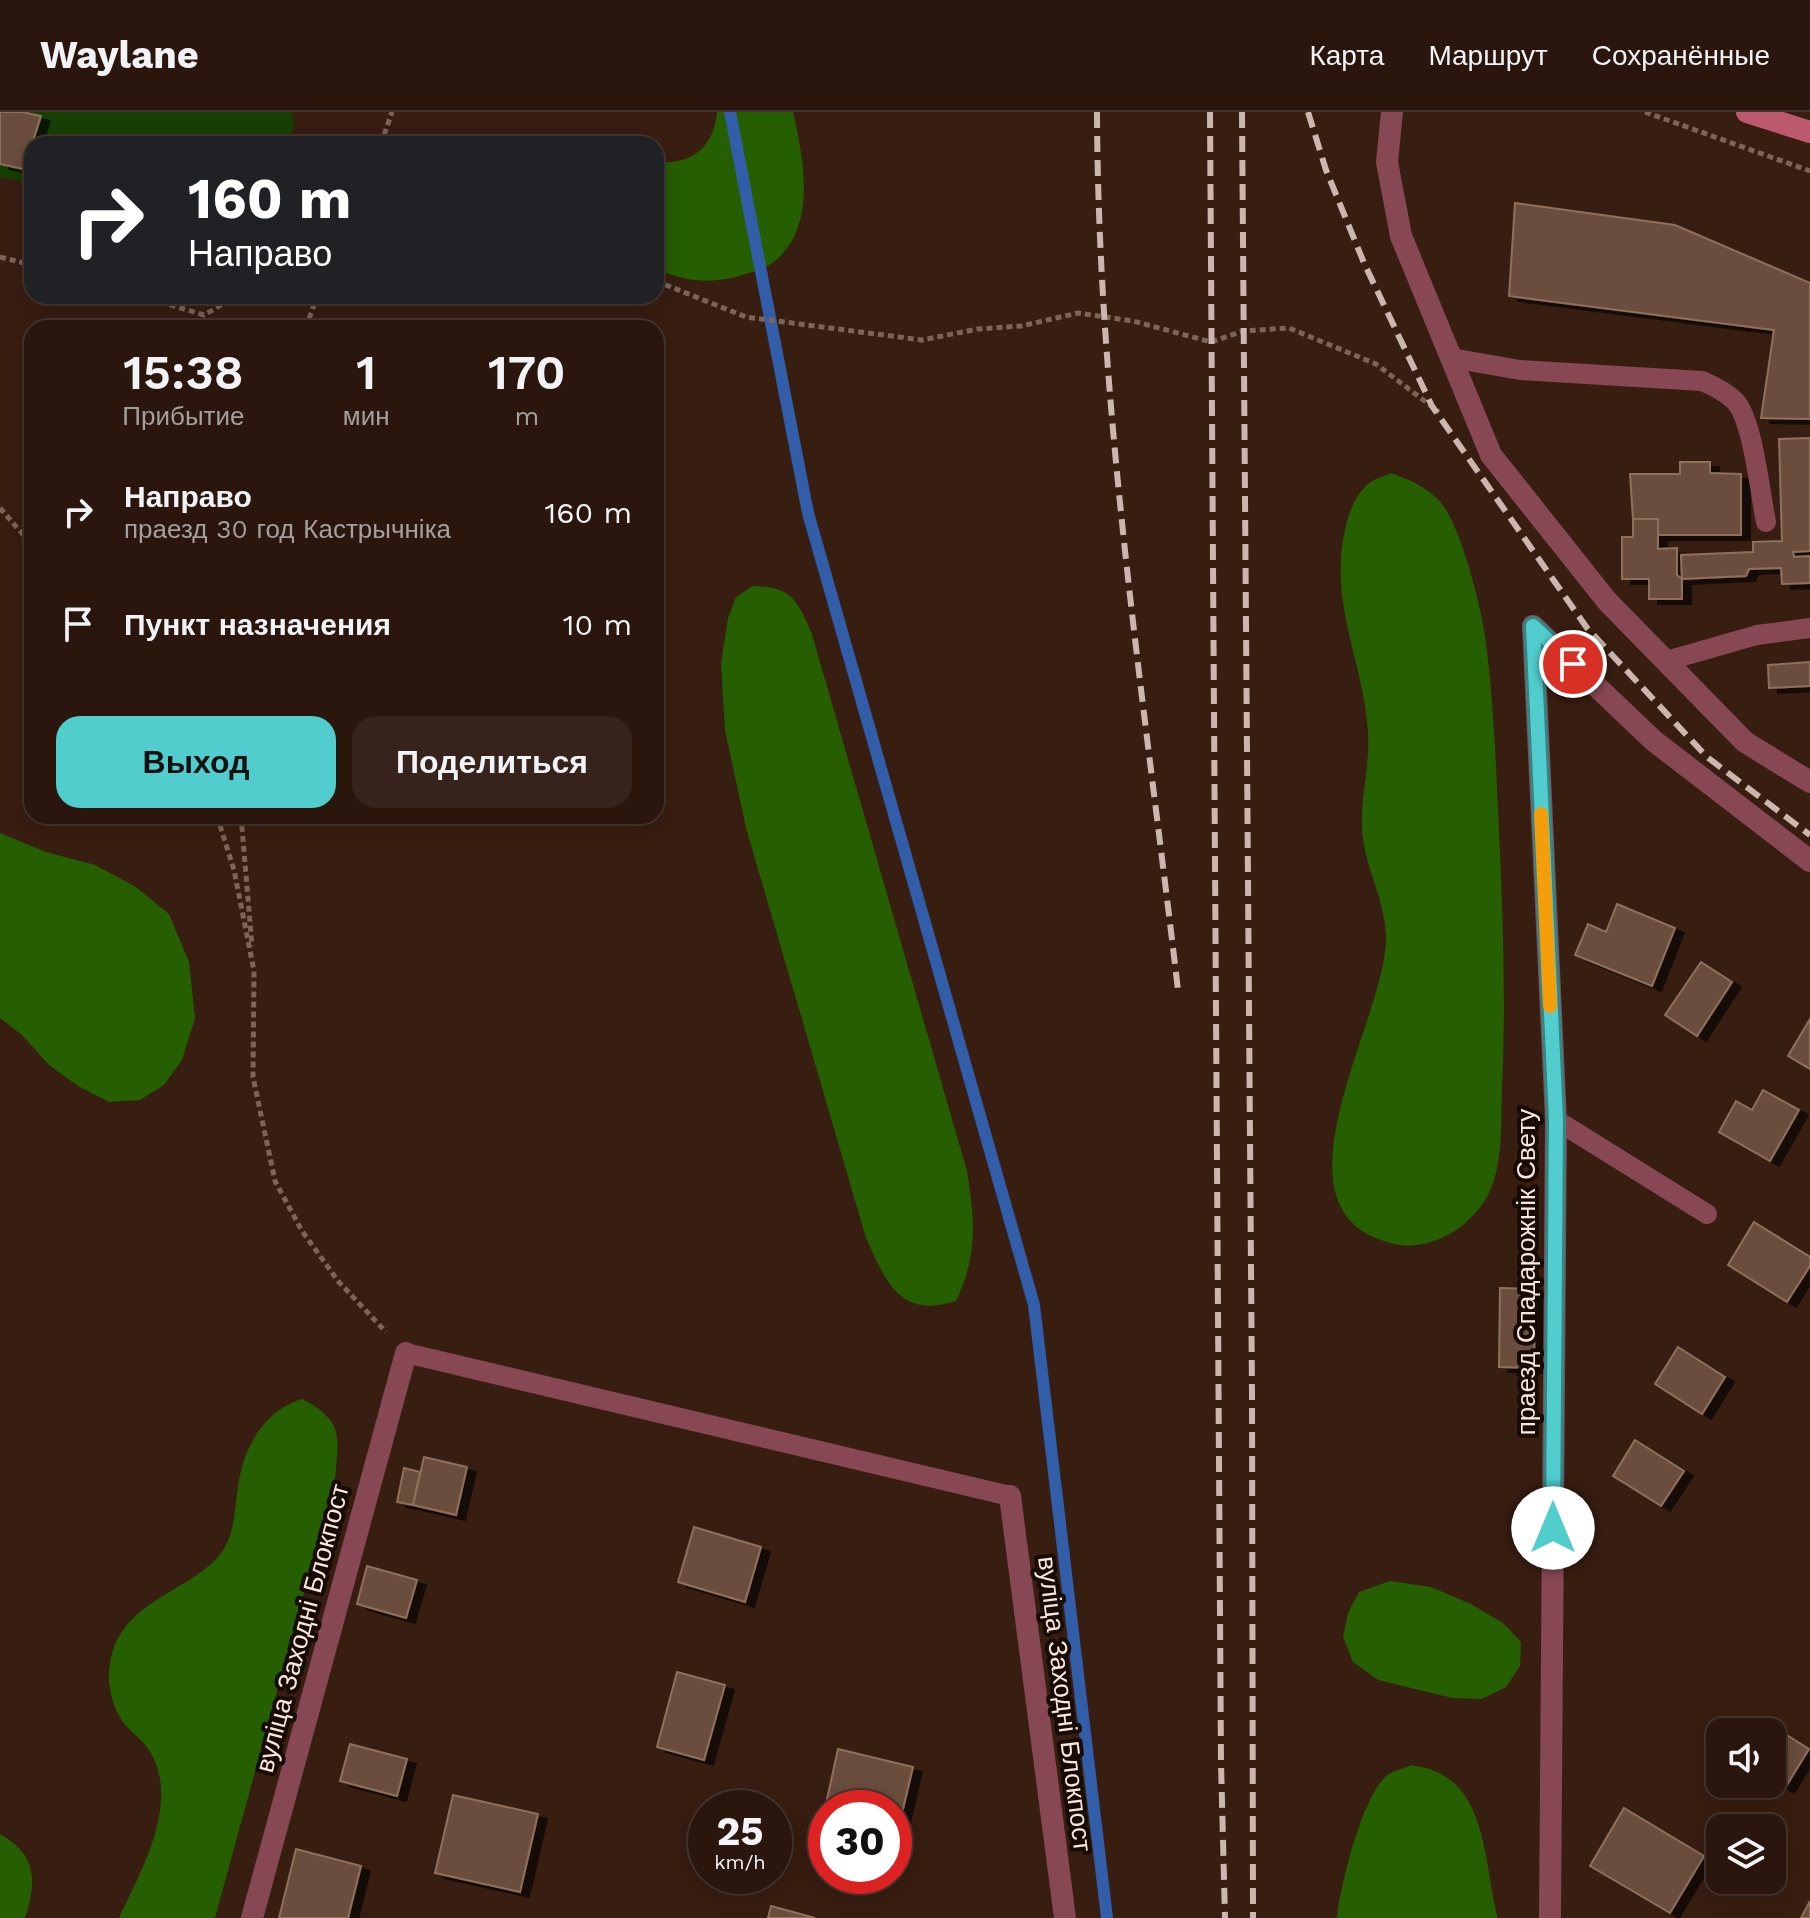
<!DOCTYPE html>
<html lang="ru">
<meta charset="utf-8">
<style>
body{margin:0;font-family:"Work Sans",sans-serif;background:#36231b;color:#f1f3f6;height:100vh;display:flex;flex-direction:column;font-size:30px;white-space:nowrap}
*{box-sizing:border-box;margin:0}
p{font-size:26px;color:#a59f9d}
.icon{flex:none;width:44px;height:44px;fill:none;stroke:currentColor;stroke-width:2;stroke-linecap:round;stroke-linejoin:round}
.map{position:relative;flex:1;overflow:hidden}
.details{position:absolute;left:24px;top:208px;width:640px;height:504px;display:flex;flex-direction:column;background:#2a160d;border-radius:24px;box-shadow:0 4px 20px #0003,0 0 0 2px #46352e}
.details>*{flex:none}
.banner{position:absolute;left:24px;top:24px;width:640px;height:168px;border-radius:24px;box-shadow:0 4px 20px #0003,0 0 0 2px #46352e;background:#202124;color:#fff;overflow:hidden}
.fabs{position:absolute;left:1706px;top:1606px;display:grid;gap:16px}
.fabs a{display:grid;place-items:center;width:80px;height:80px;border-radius:16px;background:#2a160d;box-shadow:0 4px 20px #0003,0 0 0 2px #46352e;font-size:40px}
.speed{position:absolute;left:688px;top:1678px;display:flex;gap:16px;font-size:40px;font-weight:700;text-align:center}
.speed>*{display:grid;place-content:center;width:104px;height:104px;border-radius:50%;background:#2a160d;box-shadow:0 4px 20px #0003,0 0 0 2px #46352e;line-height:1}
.speed small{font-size:20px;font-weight:400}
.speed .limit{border:12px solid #d22;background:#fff;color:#111}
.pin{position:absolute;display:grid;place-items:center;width:68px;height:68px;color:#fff;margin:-34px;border:4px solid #fff;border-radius:50%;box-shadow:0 2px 8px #0007}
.me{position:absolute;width:88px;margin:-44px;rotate:0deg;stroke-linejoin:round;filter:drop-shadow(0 0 6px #0008)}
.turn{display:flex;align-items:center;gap:28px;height:168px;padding:0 32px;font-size:36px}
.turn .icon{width:104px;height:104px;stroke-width:2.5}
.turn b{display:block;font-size:56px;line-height:68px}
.eta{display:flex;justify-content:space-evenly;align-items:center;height:136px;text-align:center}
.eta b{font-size:48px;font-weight:600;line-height:56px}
.action{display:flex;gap:16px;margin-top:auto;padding:16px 32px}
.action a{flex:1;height:92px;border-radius:24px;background:#52cdce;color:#111;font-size:32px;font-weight:600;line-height:92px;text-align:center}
.action a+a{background:#36231b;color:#f1f3f6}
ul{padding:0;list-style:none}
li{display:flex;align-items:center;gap:24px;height:112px;padding:0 32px}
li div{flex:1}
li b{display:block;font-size:30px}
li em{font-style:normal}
header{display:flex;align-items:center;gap:48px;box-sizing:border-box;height:112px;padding:0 40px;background:#2a160d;border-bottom:2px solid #46352e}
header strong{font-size:38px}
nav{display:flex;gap:44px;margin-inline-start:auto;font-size:28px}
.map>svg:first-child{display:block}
</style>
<header>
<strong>Waylane</strong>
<nav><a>Карта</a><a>Маршрут</a><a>Сохранённые</a></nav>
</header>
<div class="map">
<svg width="1810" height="1806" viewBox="0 0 1810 1806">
<defs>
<filter id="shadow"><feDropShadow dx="9" dy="5" stdDeviation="0" flood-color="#0009"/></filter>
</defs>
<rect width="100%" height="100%" fill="#381d11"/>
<path fill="#183f03" d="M0,0h292l2,14 -4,18h-258v40l-32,-7z"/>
<g fill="#265e02">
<path d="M717,0h76c11,49 26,121 -25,154 -6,4 -15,6 -23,8 -31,11 -59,8 -89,-5v-107c35,3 58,-14 61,-50z"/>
<path d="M1391,361c19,7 37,14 51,31 19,23 40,106 44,138 8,63 10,126 13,189 4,86 7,172 3,258 -1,31 1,74 -12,102 -14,29 -42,50 -73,54 -16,3 -36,-4 -50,-11 -89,-50 21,-223 19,-298 -1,-38 -23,-71 -24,-109 -1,-32 8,-63 6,-95 -5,-76 -42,-131 -21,-211 4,-14 10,-27 21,-37 6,-5 16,-8 23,-11z"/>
<path d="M753,474c39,1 43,13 58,45l156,540c8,49 11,84 -11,130 -56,18 -70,-19 -90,-63l-120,-410 -21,-98 -4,-66 7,-46 8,-21z"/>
<path d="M0,721l46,19 49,13 41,22 33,27 20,48 6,56 -13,42 -18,25 -24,15 -31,2 -31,-16 -29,-21 -27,-30 -22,-17z"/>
<path d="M302,1287c42,22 37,37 33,80l-120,439h-96c21,-45 59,-111 34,-161 -6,-12 -13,-18 -23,-27 -17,-16 -24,-45 -20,-67 9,-56 64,-67 101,-99 24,-20 23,-49 27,-78 6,-39 25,-75 64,-87z"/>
<path d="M1390,1469l41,6 40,17 32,19 18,19 -1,24 -14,21 -24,12 -30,-1 -74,-18 -25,-18 -10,-25 5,-24 11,-21z"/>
<path d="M1412,1653c8,2 18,3 25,7 51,22 48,100 61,146h-161c3,-31 26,-127 52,-144 7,-4 16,-6 23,-9z"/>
<path d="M0,1722c37,21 37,47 25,84h-25z"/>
</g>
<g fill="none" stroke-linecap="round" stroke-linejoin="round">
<path stroke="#325ea9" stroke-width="12" d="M730,0l78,401 226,792 73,613"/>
</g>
<g fill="#6b4e3c" stroke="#8f705d" stroke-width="2" filter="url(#shadow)">
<path d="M0,0h22l19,4 -9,28 -4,26 -28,-6z"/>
<path d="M1515,91l160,22 135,58v136l-49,-1 13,-88 -265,-34z"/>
<path d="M1810,326v113l-17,1 1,5 16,-1v27l-28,1 -1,-16 -32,1 -3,7 -64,3 -1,-24 72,-3v-10l29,-1 -3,-102z"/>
<path d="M1680,350h30v11l31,1v61h-83v-16h-25l-3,-45h50z"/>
<path d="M1633,407h25v30l19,-1v27l5,4v20h-33v-20h-27v-42h11z"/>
<path d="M1810,550v24l-41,2 -1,-23z"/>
<path d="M1617,792l58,24 -23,58 -77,-31 13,-31 18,8z"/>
<path d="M1701,850l31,20 -35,54 -32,-21z"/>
<path d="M1810,907v50l-22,-13z"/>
<path d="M1763,978l36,20 -29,51 -51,-29 17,-31 16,9z"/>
<path d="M1754,1110l56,35v9l-23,36 -59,-37z"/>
<path d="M1500,1176l35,1 -1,79 -35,-1z"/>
<path d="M1678,1235l47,30 -23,37 -47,-30z"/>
<path d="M1635,1328l49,31 -23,35 -48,-30z"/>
<path d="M424,1345l43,10 -11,48 -43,-10z"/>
<path d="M404,1356l16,4 -7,33 -16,-3z"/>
<path d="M694,1415l67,20 -16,55 -67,-20z"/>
<path d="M367,1454l50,14 -11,38 -49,-14z"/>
<path d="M677,1560l48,13 -21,75 -47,-13z"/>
<path d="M1763,1608l46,29 -24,39 -13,-8v-48h-16z"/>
<path d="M350,1632l57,15 -10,37 -57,-15z"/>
<path d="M838,1637l75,18 -15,63 -4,-1v-21h-68l-2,5z"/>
<path d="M453,1683l85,19 -18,78 -85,-19z"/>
<path d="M1624,1696l80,48 -34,57 -80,-47z"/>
<path d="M296,1737l65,17 -13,52h-69z"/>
<path d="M1810,1789v17h-9z"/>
<path d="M771,1794l44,12h-47z"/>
</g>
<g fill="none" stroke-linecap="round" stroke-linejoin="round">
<g stroke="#7d6459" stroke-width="5" stroke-dasharray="6 4" stroke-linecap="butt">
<path d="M1645,0l165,59"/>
<path d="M381,32l11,-32"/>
<path d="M0,145l32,8"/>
<path d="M656,169l90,36 176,23 56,-11 43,-3 57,-13 55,8 78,21 32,-11 46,-3 87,36 63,48"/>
<path d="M141,184l63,19 32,-19"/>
<path d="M306,216l11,-32"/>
<path d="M0,396l32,37"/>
<path d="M217,704l17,54 20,101 -1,106 22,104 27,50 36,50 48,51"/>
<path d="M241,704l11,130"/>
</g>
<g stroke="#874853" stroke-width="20">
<path d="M1451,246l69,12 182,11c12,5 24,11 33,20 18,19 25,92 31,121"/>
<path d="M1666,549l91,-26 53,-7"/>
<path d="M1556,1008l151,94"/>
<path d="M406,1241l604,143"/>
</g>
<g stroke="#874853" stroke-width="22">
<path d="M1392,0l-5,50 14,74 90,219 116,146 138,141 65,40"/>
<path d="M1533,514l23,494 -6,798"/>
<path d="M1533,514l121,115 156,120"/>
<path d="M1010,1384l55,422"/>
<path d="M252,1806l154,-565"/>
</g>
<path stroke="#bd596d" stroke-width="22" d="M1747,0l63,20"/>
<g stroke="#ccb6ad" stroke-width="6" stroke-dasharray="16 8" stroke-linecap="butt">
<path d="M1097,0c1,293 47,587 81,878"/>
<path d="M1210,0l11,1650 4,156"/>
<path d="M1242,0l10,1282 1,524"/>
<path d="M1308,0l18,58 38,93 68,143 155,222 120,129 103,78"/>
</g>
</g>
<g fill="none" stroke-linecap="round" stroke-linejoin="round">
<defs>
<path id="route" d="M1553,1416l3,-408 -23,-494 40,38"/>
</defs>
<use href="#route" stroke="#358586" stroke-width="20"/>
<use href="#route" stroke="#52cdce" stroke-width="14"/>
<path stroke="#f59e0b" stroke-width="14" d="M1541,702l9,192"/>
</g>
<g text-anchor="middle" stroke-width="8" stroke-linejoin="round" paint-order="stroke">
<g font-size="26" fill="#fae6de" stroke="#170b06">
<text transform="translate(1526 1160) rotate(-90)" y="9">праезд Спадарожнік Свету</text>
<text transform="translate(302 1516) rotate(-75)" y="9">вуліца Заходні Блокпост</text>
<text transform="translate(1065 1592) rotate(83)" y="9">вуліца Заходні Блокпост</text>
</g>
</g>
</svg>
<div class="fabs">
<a><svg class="icon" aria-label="sound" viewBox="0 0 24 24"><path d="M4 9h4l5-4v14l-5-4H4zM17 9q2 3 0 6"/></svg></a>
<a><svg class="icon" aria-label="layers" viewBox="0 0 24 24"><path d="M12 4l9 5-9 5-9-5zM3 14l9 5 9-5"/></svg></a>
</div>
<div class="speed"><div>25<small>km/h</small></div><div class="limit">30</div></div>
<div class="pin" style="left:1573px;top:552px;background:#d93025"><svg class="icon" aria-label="arrive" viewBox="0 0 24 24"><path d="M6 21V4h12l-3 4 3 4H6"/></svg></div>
<svg class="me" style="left:1553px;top:1416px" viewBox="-20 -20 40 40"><circle r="19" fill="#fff"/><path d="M0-13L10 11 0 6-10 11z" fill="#52cdce"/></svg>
<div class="banner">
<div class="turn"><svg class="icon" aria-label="right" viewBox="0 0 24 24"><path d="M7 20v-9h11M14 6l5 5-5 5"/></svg><div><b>160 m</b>Направо</div></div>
</div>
<section class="details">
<div class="eta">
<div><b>15:38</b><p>Прибытие</p></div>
<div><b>1</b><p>мин</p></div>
<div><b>170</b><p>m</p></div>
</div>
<ul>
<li><svg class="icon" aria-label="right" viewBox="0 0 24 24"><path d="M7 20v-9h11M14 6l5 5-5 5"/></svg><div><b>Направо</b><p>праезд 30 год Кастрычніка</p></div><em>160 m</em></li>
<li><svg class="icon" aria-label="arrive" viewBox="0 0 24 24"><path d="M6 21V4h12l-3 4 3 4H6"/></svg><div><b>Пункт назначения</b></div><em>10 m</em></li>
</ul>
<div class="action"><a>Выход</a><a>Поделиться</a></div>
</section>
</div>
